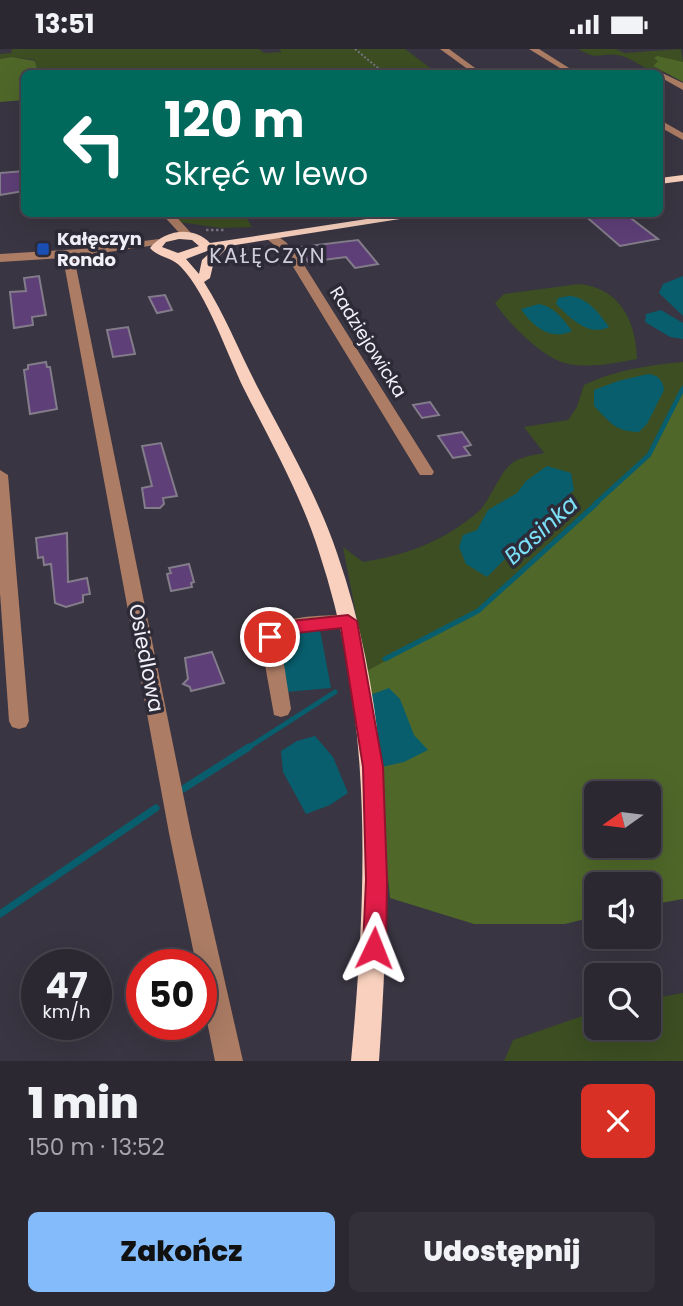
<!DOCTYPE html>
<html lang="pl">
<meta charset="utf-8">
<style>
body{margin:0;font-family:Poppins,sans-serif;background:#33303a;color:#f1f3f6;height:100vh;display:flex;flex-direction:column;font-size:26px;white-space:nowrap}
*{box-sizing:border-box;margin:0}
p{font-size:23px;color:#a6a6ac}
.icon{flex:none;width:38px;height:38px;fill:none;stroke:currentColor;stroke-width:2;stroke-linecap:round;stroke-linejoin:round}
.map{position:relative;height:1012px;overflow:hidden}
.panel{display:flex;flex-direction:column;background:#2b2832;flex:1}
.panel>*{flex:none}
.guide{position:absolute;left:21px;top:21px;width:642px;height:147px;border-radius:10px;box-shadow:0 7px 28px #0002,0 0 0 2px #47444d;background:#00695c;color:#fff;overflow:hidden}
.needle{width:46px;rotate:256deg}
.tools{position:absolute;left:584px;top:732px;display:grid;gap:14px}
.tools a{display:grid;place-items:center;width:77px;height:77px;border-radius:10px;background:#2b2832;box-shadow:0 7px 28px #0002,0 0 0 2px #47444d;font-size:35px}
.speed{position:absolute;left:21px;top:900px;display:flex;gap:14px;font-size:35px;font-weight:700;text-align:center}
.speed>*{display:grid;place-content:center;width:91px;height:91px;border-radius:50%;background:#2b2832;box-shadow:0 7px 28px #0002,0 0 0 2px #47444d;line-height:1}
.speed small{font-size:18px;font-weight:400}
.speed .limit{border:10px solid #d22;background:#fff;color:#111}
.pin{position:absolute;display:grid;place-items:center;width:60px;height:60px;color:#fff;margin:-30px;border:4px solid #fff;border-radius:50%;box-shadow:0 2px 7px #0007}
.me{position:absolute;width:77px;margin:-38px;rotate:2deg;stroke-linejoin:round;filter:drop-shadow(0 0 5px #0008)}
.turn{display:flex;align-items:center;gap:24px;height:147px;padding:0 28px;font-size:32px}
.turn .icon{width:91px;height:91px;stroke-width:2.5}
.turn b{display:block;font-size:49px;line-height:60px}
.round{display:grid;place-items:center;flex:none;width:74px;height:74px;border-radius:10px;background:#33303a}
.headline{display:flex;align-items:center;justify-content:space-between;height:119px;padding:0 28px}
h1{font-size:42px;font-weight:800;line-height:52px}
.button{display:flex;gap:14px;margin-top:auto;padding:14px 28px}
.button a{flex:1;height:80px;border-radius:10px;background:#84bcfb;color:#111;font-size:28px;font-weight:800;line-height:80px;text-align:center}
.button a+a{background:#33303a;color:#f1f3f6}
.status{display:flex;justify-content:space-between;align-items:center;height:49px;padding:0 35px;background:#2b2832;direction:ltr}
.status svg{height:19px;fill:currentColor}
.map>svg:first-child{display:block}
</style>
<div class="status"><b>13:51</b><svg viewBox="0 0 49 12"><path d="M0 12V9h3v3zM5 12V6h3v6zM10 12V3h3v9zM15 12V0h3v12zM26 1h20v11H26zM47 4h2v5h-2z"/></svg></div>
<div class="map">
<svg width="683" height="1012" viewBox="0 0 683 1012">
<rect width="100%" height="100%" fill="#393542"/>
<g fill="#3c4e22">
<path d="M12,0h247l5,4 17,-1 -1,-3h125l32,24h-399l-3,-13 -23,-3 -12,2v-5l11,-1z"/>
<path d="M578,0h38l8,4 57,-4 2,13 -24,-1 -6,5 11,6c-18,2 -31,-16 -48,-17 -19,-2 -17,6 -38,-6z"/>
<path d="M171,165h73l8,13 -31,1 -42,-6z"/>
<path d="M579,235c41,4 57,37 58,75 -21,4 -50,10 -72,4 -23,-6 -57,-40 -70,-60l9,-9z"/>
<path d="M683,313v376l-86,55 -230,-122 -24,-124 20,15c44,-7 84,-22 117,-52 5,-5 8,-12 12,-18 16,-29 18,-33 52,-39l-20,-26 44,-7 9,-13 7,-22c31,-15 65,-20 99,-23z"/>
<path d="M683,944v68h-179l9,-21 84,-29v16h52v-28z"/>
</g>
<g fill="#4f6829" fill-rule="evenodd">
<path d="M657,7l26,6v20l-30,-16 5,-5 -4,-3z"/>
<path d="M12,8l23,4 3,12h-14v27l-24,2v-43z"/>
<path d="M683,338v512l-34,6v-21h-52v32l-32,8h-91l-84,-26 -23,-227 111,-61 171,-154zM597,744h52v52h-52z"/>
</g>
<g fill="#085e6d">
<path d="M683,227v40l-24,-23 4,-9z"/>
<path d="M569,247c18,1 30,17 40,31 -21,10 -39,-9 -53,-23l2,-6z"/>
<path d="M539,255c16,3 24,15 33,27 -21,10 -39,-4 -51,-22z"/>
<path d="M661,261l22,13v16l-13,-2 -25,-15 1,-8z"/>
<path d="M648,325c10,1 15,6 16,16l-17,34 -8,8c-25,-1 -28,-9 -45,-26v-16l24,-9z"/>
<path d="M547,417l24,7 3,17 -17,16 -2,16 -23,10 -45,45 -21,-13 -7,-17 4,-12 14,-5 11,-20 29,-17 9,-12z"/>
<path d="M320,581l11,58 -45,4 -6,-46 3,-8 10,-5z"/>
<path d="M389,639l11,11 14,36 14,15 -24,12 -27,6 -7,-73z"/>
<path d="M315,687l18,21 15,36 -18,12 -24,9 -23,-42 -2,-21 16,-10z"/>
</g>
<g fill="none" stroke-linecap="round" stroke-linejoin="round">
<path stroke="#085e6d" stroke-width="4.5" d="M595,455l54,-49 34,-67"/>
<g stroke="#085e6d" stroke-width="5">
<path d="M385,610l93,-48 119,-108"/>
<path d="M246,700l89,-57"/>
</g>
<g stroke="#085e6d" stroke-width="7">
<path d="M183,740l66,-42"/>
<path d="M0,865l156,-106"/>
</g>
</g>
<g fill="#5e3f77" stroke="#837c8a" stroke-width="2">
<path d="M24,122v20l-24,4v-22z"/>
<path d="M582,164h42l34,26 -38,7z"/>
<path d="M358,191l20,24 -23,4 -9,-11 -38,5 -8,-15z"/>
<path d="M39,227l7,39 -14,2 1,8 -19,3 -4,-36 16,-1 -2,-13z"/>
<path d="M165,246l7,15 -15,3 -8,-16z"/>
<path d="M128,278l7,27 -22,3 -6,-27z"/>
<path d="M46,313l1,5h3l7,42 -27,5 -6,-44 4,-1v-4z"/>
<path d="M430,353l9,13 -17,3 -9,-13z"/>
<path d="M462,383l9,13 -7,2 6,8 -17,3 -15,-22z"/>
<path d="M161,394l16,53 -14,2 1,6 -4,4h-15l-3,-20 10,-2 -10,-40z"/>
<path d="M67,484l1,49 19,-4 3,16 -7,1v7l-17,5 -11,-4 -4,-39 -7,1 -1,-8 -5,1 -2,-20z"/>
<path d="M189,515l5,18 -3,1 1,4 -21,4 -4,-17 4,-1 -2,-5z"/>
<path d="M212,603l12,31 -33,8 -1,-4 -7,-3 5,-5 -3,-21z"/>
</g>
<g fill="none" stroke-linecap="round" stroke-linejoin="round">
<path stroke="#787580" stroke-width="2" stroke-dasharray="2 2" stroke-linecap="butt" d="M355,0l29,24"/>
<g stroke="#787580" stroke-width="2.5" stroke-dasharray="2.5 2.5" stroke-linecap="butt">
<path d="M445,167l20,-3"/>
<path d="M206,181h20"/>
</g>
<g fill="#ac7c64" fill-rule="evenodd">
<path d="M440,0h9l33,24h-9z"/>
<path d="M529,0h10l38,24h-9z"/>
<path d="M660,23l23,11v7l-23,-13v-4h-4z"/>
<path d="M660,71l23,13v7l-23,-13z"/>
<path d="M161,164h12l18,20v4h-8z"/>
<path d="M267,186c16,-2 29,18 37,30l130,207 -2,3h-12l-2,-3 -126,-207 -7,-11 -18,-15z"/>
<path d="M159,190l4,1v4l-89,13 117,576 52,228h-28l-14,-69v-28h-5l-27,-131 -106,-575 -63,4v-8l80,-5z"/>
<path d="M0,421l8,5 21,246 -3,6 -7,2 -7,-2 -3,-6 -9,-128z"/>
<path d="M348,565l7,2 2,5 -2,5 -68,8 -7,5 11,70 -3,6 -7,2 -7,-2 -14,-78c15,-24 63,-20 88,-23z"/>
</g>
<g fill="#f8d0bd" fill-rule="evenodd">
<path d="M683,126v6l-23,3v-6z"/>
<path d="M406,164h32l-209,33 -15,15 -4,17 -6,4c21,33 35,69 53,104 28,54 60,108 80,167 57,164 54,337 42,508h-28c16,-171 23,-344 -32,-509 -18,-57 -48,-110 -75,-163 -17,-35 -37,-95 -63,-122 -9,-10 -22,-9 -31,-19 14,-18 43,-23 60,-5zM179,190l13,1 7,6 -21,7 -16,-6 4,-5zM215,199l-13,12 -3,14 -13,-15z"/>
</g>
</g>
<path fill="#e11d48" stroke="#92132f" stroke-width="2" d="M348,566l9,6 26,146 4,113 -1,68 -4,7 -8,3 -8,-3 -3,-7 3,-68 -3,-113 -22,-139 -54,6 -17,10 -9,-7 15,-13 6,-2z"/>
<rect fill="#1a4fb4" stroke="#2e2b38" stroke-width="2.5" x="36" y="193" width="14" height="14" rx="3.5"/>
<g text-anchor="middle" stroke-width="7" stroke-linejoin="round" paint-order="stroke">
<g font-size="18" font-weight="bold" fill="#f2f0f8" stroke="#2e2b38" text-anchor="start">
<text x="57" y="196">Kałęczyn<tspan x="57" dy="21">Rondo</tspan></text>
</g>
<g font-size="18" fill="#f2f0f8" stroke="#2e2b38">
<text transform="translate(368 293) rotate(58)" y="6">Radziejowicka</text>
</g>
<g font-size="21" letter-spacing="2" fill="#d0ccdc" stroke="#2e2b38">
<text x="268" y="214">KAŁĘCZYN</text>
</g>
<g font-size="21" fill="#f2f0f8" stroke="#2e2b38">
<text transform="translate(146 609) rotate(79)" y="7">Osiedlowa</text>
</g>
<g font-size="23" font-style="italic" fill="#7be0f7" stroke="#2e2b38">
<text transform="translate(541 481) rotate(-42)" y="8">Basinka</text>
</g>
</g>
</svg>
<div class="tools">
<a><svg class="needle" viewBox="-14 -14 28 28"><path d="M0-13l5 13h-10z" fill="#e53935"/><path d="M0 13l5-13h-10z" fill="#a6a6ac"/></svg></a>
<a><svg class="icon" aria-label="sound" viewBox="0 0 24 24"><path d="M4 9h4l5-4v14l-5-4H4zM17 9q2 3 0 6"/></svg></a>
<a><svg class="icon" aria-label="search" viewBox="0 0 24 24"><circle cx="10" cy="10" r="6"/><path d="M15 15l6 6"/></svg></a>
</div>
<div class="speed"><div>47<small>km/h</small></div><div class="limit">50</div></div>
<div class="pin" style="left:270px;top:588px;background:#d93025"><svg class="icon" aria-label="arrive" viewBox="0 0 24 24"><path d="M6 21V4h12l-3 4 3 4H6"/></svg></div>
<svg class="me" style="left:374px;top:899px" viewBox="-20 -20 40 40"><path d="M0-17L14 15 0 8-14 15z" fill="#e11d48" stroke="#fff" stroke-width="4"/></svg>
<div class="guide">
<div class="turn"><svg class="icon" aria-label="left" viewBox="0 0 24 24"><path d="M17 20v-9H6M10 6l-5 5 5 5"/></svg><div><b>120 m</b>Skręć w lewo</div></div>
</div>
</div>
<section class="panel">
<div class="headline"><div><h1>1 min</h1><p>150 m · 13:52</p></div><a class="round" style="background:#d93025;color:#fff"><svg class="icon" aria-label="close" viewBox="0 0 24 24"><path d="M6 6l12 12M18 6L6 18"/></svg></a></div>
<div class="button"><a>Zakończ</a><a>Udostępnij</a></div>
</section>
